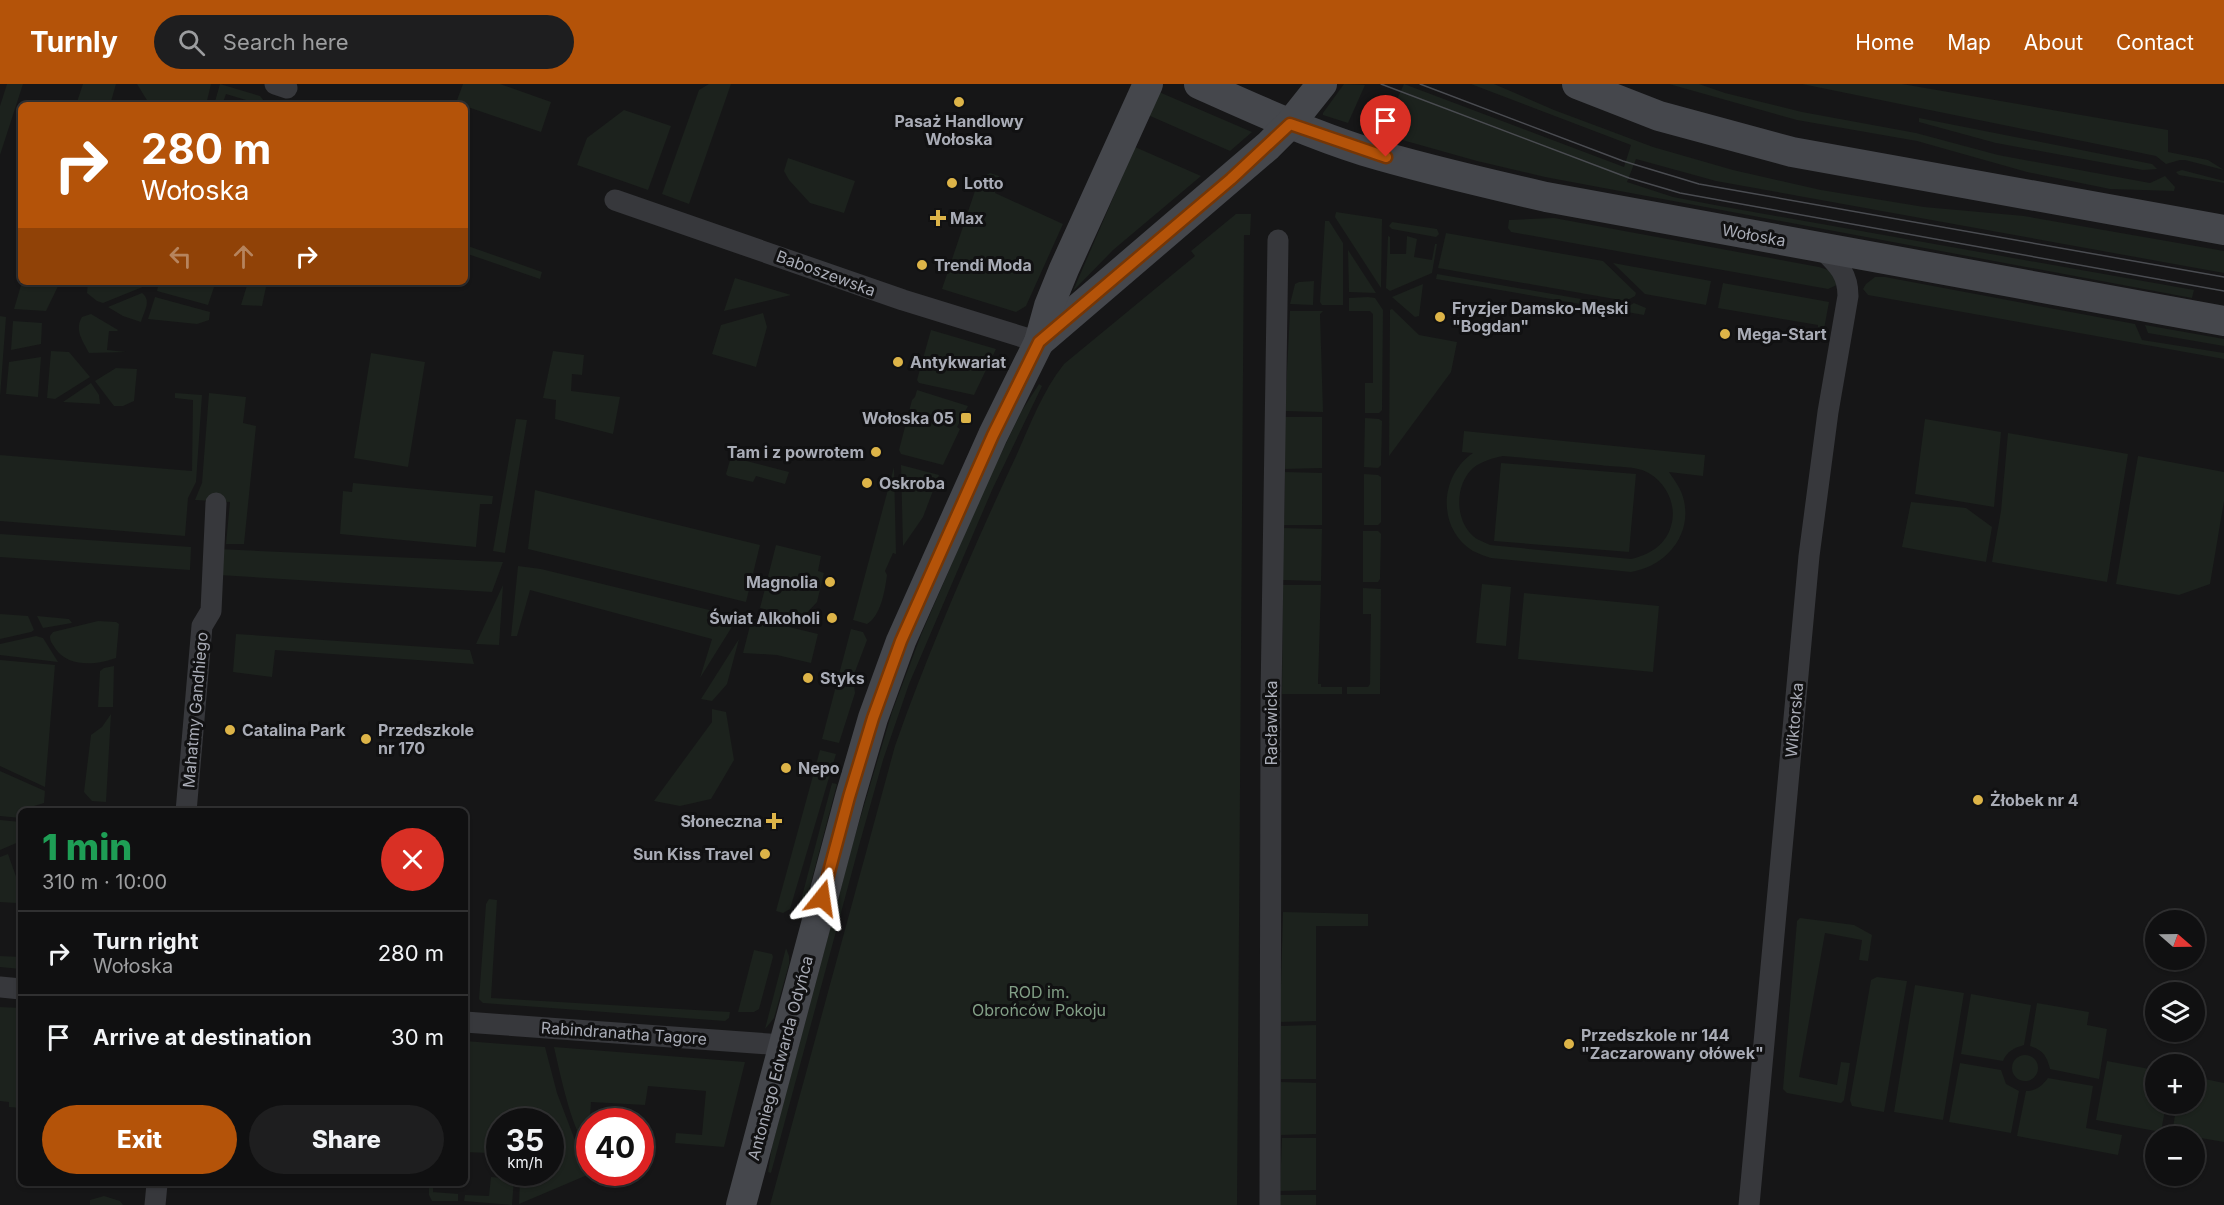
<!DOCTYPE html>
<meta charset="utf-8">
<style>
body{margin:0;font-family:Inter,sans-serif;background:#1e1e1f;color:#f1f3f6;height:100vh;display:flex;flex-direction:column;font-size:22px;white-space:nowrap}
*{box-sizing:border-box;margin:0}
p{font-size:20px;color:#9c9d9f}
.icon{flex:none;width:33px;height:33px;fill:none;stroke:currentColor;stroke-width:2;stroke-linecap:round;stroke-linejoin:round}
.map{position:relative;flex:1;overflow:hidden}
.details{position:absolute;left:18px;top:724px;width:450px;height:378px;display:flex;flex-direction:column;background:#101011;border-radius:9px;box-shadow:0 2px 4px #0004,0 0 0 2px #303031}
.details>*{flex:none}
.banner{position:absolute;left:18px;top:18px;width:450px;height:183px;border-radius:9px;box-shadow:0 2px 4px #0004,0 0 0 2px #303031;background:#b45309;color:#fff;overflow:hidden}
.needle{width:39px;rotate:110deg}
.tools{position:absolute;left:2145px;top:826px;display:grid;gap:12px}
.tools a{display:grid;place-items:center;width:60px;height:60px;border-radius:50%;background:#101011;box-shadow:0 2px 4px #0004,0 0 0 2px #303031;font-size:30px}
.speed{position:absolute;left:486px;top:1024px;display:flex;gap:12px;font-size:30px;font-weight:700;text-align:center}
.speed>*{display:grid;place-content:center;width:78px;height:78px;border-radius:50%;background:#101011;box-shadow:0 2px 4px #0004,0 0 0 2px #303031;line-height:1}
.speed small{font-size:15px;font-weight:400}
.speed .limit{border:9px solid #d22;background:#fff;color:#111}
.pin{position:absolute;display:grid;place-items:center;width:51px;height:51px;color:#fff;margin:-62px -26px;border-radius:50% 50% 50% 0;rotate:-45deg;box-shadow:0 0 6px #0007}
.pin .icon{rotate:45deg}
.me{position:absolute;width:66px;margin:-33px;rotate:15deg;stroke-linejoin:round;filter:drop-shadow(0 0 4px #0008)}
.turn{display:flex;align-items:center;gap:21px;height:126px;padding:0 24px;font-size:27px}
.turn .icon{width:78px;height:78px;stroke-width:2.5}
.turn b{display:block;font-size:42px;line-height:51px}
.lanes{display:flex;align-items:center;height:57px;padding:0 24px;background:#0003;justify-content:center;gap:30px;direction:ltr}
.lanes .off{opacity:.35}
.round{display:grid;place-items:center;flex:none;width:63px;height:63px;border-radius:32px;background:#1e1e1f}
.summary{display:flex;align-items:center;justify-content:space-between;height:102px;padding:0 24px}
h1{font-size:36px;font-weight:800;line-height:45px;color:#1e9e55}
.action{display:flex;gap:12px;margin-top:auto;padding:12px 24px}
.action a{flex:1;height:69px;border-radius:36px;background:#b45309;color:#fff;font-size:24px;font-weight:800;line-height:69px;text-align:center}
.action a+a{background:#1e1e1f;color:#f1f3f6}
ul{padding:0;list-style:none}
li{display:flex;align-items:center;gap:18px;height:84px;padding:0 24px;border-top:2px solid #303031}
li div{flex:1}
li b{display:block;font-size:22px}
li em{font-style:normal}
header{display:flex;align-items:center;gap:36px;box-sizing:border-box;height:84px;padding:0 30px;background:#b45309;color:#fff}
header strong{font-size:28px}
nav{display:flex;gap:33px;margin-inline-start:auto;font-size:21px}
.search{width:420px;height:54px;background:#1e1e1f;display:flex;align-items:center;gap:15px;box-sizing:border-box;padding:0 21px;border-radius:33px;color:#9c9d9f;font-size:22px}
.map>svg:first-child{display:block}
</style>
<header>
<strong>Turnly</strong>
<div class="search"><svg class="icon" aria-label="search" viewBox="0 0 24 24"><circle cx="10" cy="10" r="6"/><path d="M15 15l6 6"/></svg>Search here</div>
<nav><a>Home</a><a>Map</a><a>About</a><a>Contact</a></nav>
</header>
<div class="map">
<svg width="2224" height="1121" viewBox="0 0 2224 1121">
<rect width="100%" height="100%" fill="#161617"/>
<g fill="#1c221d" fill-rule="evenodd">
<path d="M7,0h16l-23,71v-49z"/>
<path d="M83,0h33l-6,21h-34z"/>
<path d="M137,0h74l-5,21h-56z"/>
<path d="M220,0l40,12 4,5 -1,4 -37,-11 -4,11h-8z"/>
<path d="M463,0h37l51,18 -10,30 -85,-29z"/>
<path d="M709,0h22l-42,120 -27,-10 37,-104z"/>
<path d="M1344,0l21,1 -17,38 -25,-8v-2z"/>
<path d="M1404,0l220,83 7,-22 -160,-61h23l60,26 99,37 80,23 88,20 103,17 100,9 200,35v22l-508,-92 -80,-22 -9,23 46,15 47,9 474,84 -2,8 -647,-121 -68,-16 -96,-27z"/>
<path d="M1669,0h30l26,9 77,19 114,21 82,22 152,28 15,-7 10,11 -1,4 -64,-2 -83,-17 -110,-31 -120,-21z"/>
<path d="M1802,0h100l266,46v22l40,8 16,10 -39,-10h-5l-14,4 -10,-8z"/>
<path d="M1159,8l93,40 -22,19 -82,-36z"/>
<path d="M624,26l47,16 -23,64 -71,-25 10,-27z"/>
<path d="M1919,34l233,46 5,5 -14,1 -147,-27 -77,-21z"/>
<path d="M1135,63l66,29 -88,74 -40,41z"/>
<path d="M788,74l67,23 -11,32 -34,-10 -21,-23 -5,-9z"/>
<path d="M2182,86l42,11v2l-45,-8 -3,-3z"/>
<path d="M990,89l9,3 -1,3 3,1 -6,13 68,31 -37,82 -10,6 -74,-23 37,-110z"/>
<path d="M1336,128l46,7 -1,69 -46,-71z"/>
<path d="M1236,130h15l-1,21h-6l-7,970h-467l125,-459c33,-94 73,-186 115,-277 17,-35 30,-75 54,-105l131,-108 -4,-5z"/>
<path d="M1554,134l265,49 12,4 8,13 -11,5 -317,-57 -3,-4 1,-8z"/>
<path d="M1325,137h4l14,22v62h-21l-2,-3z"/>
<path d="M1392,138l45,7 2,5 -3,3 -44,-8 -3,-3z"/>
<path d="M1446,149l157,28 33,32 -1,3 -9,5 -188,-33z"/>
<path d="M1388,152l2,1v17h16l1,-18 10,3 -3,18 18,3 3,-16h2l-5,29 -42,18 -4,-3z"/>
<path d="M465,161l77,27 -2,7 -75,-26z"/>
<path d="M1348,166l28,43 -27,-1z"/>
<path d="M1613,179l98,18 -5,24 -61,-11z"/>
<path d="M1437,190l190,33 7,-4 12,5 -2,7 -208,-36z"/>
<path d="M1875,193h10l250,47 7,16 82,13v6l-356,-64 -5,-6 3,-5z"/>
<path d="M735,194l56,17 -67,16z"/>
<path d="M1314,197l-1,24 -23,-1 5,-20 4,-2z"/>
<path d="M22,198h38l-14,29 -32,-2z"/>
<path d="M88,198h62l-5,4 -42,17 -6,-2 -10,-8z"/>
<path d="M159,198h50l6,2 -7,21 -51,-14z"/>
<path d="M248,198h19l-5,24 -21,-1z"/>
<path d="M1723,199l106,19 -5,27 -6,-2v-2l-100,-17z"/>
<path d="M1423,200l-4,32 -4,1 -23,-20z"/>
<path d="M142,209c10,8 2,18 -1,29l-18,-6 -15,-9z"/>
<path d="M155,213l55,15 -1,8 -12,4 -49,-5z"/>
<path d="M1368,213l7,1 8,12 -1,100 -3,3h-14v-30h8v-69l-3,-3h-21v-13z"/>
<path d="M1392,225l27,26 38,7 -6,30 -62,84 1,-146z"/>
<path d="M1290,227h33l-3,3 3,98 -38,-1z"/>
<path d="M763,229l4,14 -11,40 -44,-13 9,-29z"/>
<path d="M91,230l27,16 -1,1h-8l-2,19 19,2 -37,1c-6,-12 -15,-23 -7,-36z"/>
<path d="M0,232l6,1 -6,80z"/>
<path d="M13,237l29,2 -1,21 -30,6z"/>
<path d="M2145,241l79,14v7l-76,-13z"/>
<path d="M931,246l65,19 -22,46 -55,-12 -2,-3z"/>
<path d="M51,267l18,1 21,25 -35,22 -8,-1z"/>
<path d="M553,267l31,4 -2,20 -10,-1 -1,17 49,6 -7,37 -58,-15 1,-19 -13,-2z"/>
<path d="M371,269l54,9 -17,105 -54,-9z"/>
<path d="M41,273l-3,40 -32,-3 3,-32z"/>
<path d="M116,284l21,1 -3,32 -11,5h-9l-19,-25z"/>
<path d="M91,299l8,12 1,9 -37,-2z"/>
<path d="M1039,300l3,2 -50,104 -83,194 -26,76 -23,82 -89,331 -3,-1 4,-26 82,-307 38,-127 29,-77 64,-148 36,-75z"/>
<path d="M917,306l51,16 -11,21 3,2 -17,36 -42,-11 -2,-4 13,-50 3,-3z"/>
<path d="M175,309l27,2 -6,87 -8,16 -3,38 -185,-15v-66l192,16 1,-71 -18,-2z"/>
<path d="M209,309l37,4 -3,26 13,3 -12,118h-18l4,-42 -35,-2 7,-17z"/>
<path d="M1285,333h37v51l-38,1z"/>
<path d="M1365,334l14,1 3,2 -1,44 -3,3 -14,-1z"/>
<path d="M516,335l11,1 -22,133 -12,-2z"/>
<path d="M1925,335l76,13 -7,75 -79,-13z"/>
<path d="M1464,347l241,24 -2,21 -34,-4c6,9 13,18 15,29 8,36 -20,66 -53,71l-140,-14c-6,-2 -12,-4 -18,-7 -36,-22 -34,-75 0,-98l-11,-1zM1503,372c33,3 65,6 97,9 13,2 29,1 42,5 22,8 36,33 29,56 -5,19 -22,29 -40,33l-141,-14c-4,-2 -9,-4 -13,-6 -23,-15 -23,-54 -4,-71 9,-7 20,-10 30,-12z"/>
<path d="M2008,349l120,21 -21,128 -115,-20 9,-51z"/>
<path d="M2138,372l86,16v29l-14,83 -31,11 -63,-11z"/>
<path d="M731,373l58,15 -4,12 -29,-8 -3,6 -25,-6 -2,-2z"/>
<path d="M1501,379l135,11 -7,78 -135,-11z"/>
<path d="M901,381l38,10 -16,42 -20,29z"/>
<path d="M894,383l2,87 -3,-1 -8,18 2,4c-2,15 -6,41 -20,49l-14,-4z"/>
<path d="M1285,388l37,1v52h-38z"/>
<path d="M1364,390l14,1 3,2v45l-3,3h-14z"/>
<path d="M353,399l140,13 -1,8h-12l-4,43 -136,-13 3,-43 9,1z"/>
<path d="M535,406l225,55 -14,57 -218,-53z"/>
<path d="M1911,418l55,6 26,19 -6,35 -84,-15z"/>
<path d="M1283,444l39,1 -1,52 -38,-1z"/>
<path d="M1363,447h15l3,3 -1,45 -2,3h-15z"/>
<path d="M0,450l191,13 -1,23 -190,-13z"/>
<path d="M776,461l45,11 -3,15 6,2 -7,29 -14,15 -43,-9z"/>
<path d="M218,465l285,13 -11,30 -273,-17z"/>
<path d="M518,482l23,3 197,48 -38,61 12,-39 -182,-49 -13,46h-6z"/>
<path d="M1482,500l29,3 -5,59 -30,-3z"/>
<path d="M503,501l-4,60 -23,-1z"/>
<path d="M1283,501h38l-3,99h3v3h21v7h-60z"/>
<path d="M1363,504l18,1 -1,105h-33v-7h21l2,-3 1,-70h-8z"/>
<path d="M1524,509l135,13 -6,66 -135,-13z"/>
<path d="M0,530l28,2 6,14 -3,2 -31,7z"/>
<path d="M37,532l32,3 3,4 -29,5z"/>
<path d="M752,534l66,16 -7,29 -34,-8 -34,-2z"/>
<path d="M98,537l18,1 3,2 -3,34c-19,7 -48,10 -61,-10 -3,-5 -5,-6 -5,-12l3,-4z"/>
<path d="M851,545l12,3 4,8 -14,37 2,16 -16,50 -17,-4z"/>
<path d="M236,550l234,16 4,14 -199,-14 -3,27 -39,-5z"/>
<path d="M36,552l7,2 15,24 -58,-7v-11z"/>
<path d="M739,555l-12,45 -15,17 -11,-2z"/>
<path d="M0,576l55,5 -10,122 -45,-21z"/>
<path d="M114,582l-1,41h-15l2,-36 4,-3z"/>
<path d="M712,625l14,3 8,48 -23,39 -31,7 -26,-5 58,-79z"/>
<path d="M111,630l-5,88 -14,-1 -8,-9 7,-57 11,-8z"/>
<path d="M820,666l16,4 -46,155 -7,4 -7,-2z"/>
<path d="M0,687l45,20 -1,12 -13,4 -2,4 -8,1v6l-21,-2z"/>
<path d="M832,699l5,1 -33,125 -8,10z"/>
<path d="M0,736l21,2v19l-21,9z"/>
<path d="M8,770l11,31 -2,18 -17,-1v-45z"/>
<path d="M489,815l8,1 -6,98 239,14 -1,6 -4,3 -242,-18 -4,-4 7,-95z"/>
<path d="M1283,828l85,2v12h-52v95l-36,1z"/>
<path d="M1800,834l54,7 18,10 -4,26 -9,-1 3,-20 -37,-7 -26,144 38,8 4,-23 9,1 -6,37 -3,3 -54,-10 -4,-4 14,-168z"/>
<path d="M786,864l3,8v8l-15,54 -9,11z"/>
<path d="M754,866l18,4 1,3 -14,52 -5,3h-16z"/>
<path d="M0,872l21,1v12l-21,-2z"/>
<path d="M1877,893l30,4 -23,131 -32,-6 -2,-6 21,-120z"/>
<path d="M1915,901l49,8 -21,127 -49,-8z"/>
<path d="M1971,910l60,11 -7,40c-10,3 -17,6 -21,16l-42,-7z"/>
<path d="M2037,919l52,9 -2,13 20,4 -8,50 -49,-10c-3,-13 -7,-19 -20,-23z"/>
<path d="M0,923l21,1v100l-12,-1v-5l-9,-1z"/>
<path d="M1316,941v54h-35v-53z"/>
<path d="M465,957l80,6 12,46 19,50 13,14 1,16h2l-73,31 1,-25 27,2 1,-8h2v-51h-50l-1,12h-8l-2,19 -24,-1z"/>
<path d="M554,963l191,15 -21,85 -49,-4 1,-10 26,2 4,-44 -58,-5 -3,19 -54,-3 -3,42 1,5c-16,-12 -30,-80 -35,-102z"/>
<circle cx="2025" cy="984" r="13"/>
<path d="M2107,977l48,9 1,34h10l-5,28 -65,-12z"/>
<path d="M1960,979l41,7 5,14 13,7 -8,42 -62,-11z"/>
<path d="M2195,993l29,6v59l-52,-9 5,-29h17z"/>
<path d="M2048,994l45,8 -7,42 36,7 -4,20 -101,-19 9,-45c10,0 16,-5 22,-13z"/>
<path d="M1281,998l35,1v51l-35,1z"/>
<path d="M1282,1054h34v52l-36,1z"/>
<path d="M491,1093l23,2 -2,26 -48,-4 1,-6 24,1z"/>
<path d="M429,1100h4v8l25,2v7h-26l-3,-6z"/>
<rect x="1280" y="1111" width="36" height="10"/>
<path d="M104,1112l16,5 3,4h-33v-5z"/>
</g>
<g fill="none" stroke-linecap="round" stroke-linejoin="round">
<g stroke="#37383c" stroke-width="21">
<path d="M275,0l12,4"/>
<path d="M615,116l288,100 136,42"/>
<path d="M186,728l16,-186 9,-15 5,-108"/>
<path d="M0,903l21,2"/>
<path d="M465,938l318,23"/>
<path d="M155,1121l2,-21"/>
<path d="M1270,1121l1,-508 7,-457"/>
<path d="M1749,1121l60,-649 19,-144 20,-116c0,-24 -12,-33 -28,-49"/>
</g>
<g stroke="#45474c" stroke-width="30">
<path d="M1199,0c54,24 108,49 165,67 60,18 121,32 182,46l678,124"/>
<path d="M1577,0l82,32 133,36 432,78"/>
<path d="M1039,258l229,-196 22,-22 32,-40"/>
<path d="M741,1121l109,-408 23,-79 28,-77 92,-206 46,-93 10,-36 15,-37 84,-185"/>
</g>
<g stroke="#4a4c51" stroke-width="1.5">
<path d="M1381,0l248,94 51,15 544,98"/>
<path d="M1420,0l203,77 76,23 525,93"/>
</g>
</g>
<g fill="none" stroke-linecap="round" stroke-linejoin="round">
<defs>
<path id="route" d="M822,814l27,-101 24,-79 28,-77 92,-206 46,-93 192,-163 59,-55 96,33"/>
</defs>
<use href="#route" stroke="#753606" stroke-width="15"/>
<use href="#route" stroke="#b45309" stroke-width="10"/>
</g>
<g fill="#ddb448" stroke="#111112" stroke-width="2">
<circle cx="959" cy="18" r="6"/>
<circle cx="952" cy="99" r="6"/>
<path d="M935 125h6v6h6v6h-6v6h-6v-6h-6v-6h6z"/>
<circle cx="922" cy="181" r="6"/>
<circle cx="1440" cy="233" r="6"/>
<circle cx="1725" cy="250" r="6"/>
<circle cx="898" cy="278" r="6"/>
<rect x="960" y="328" width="12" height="12" rx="3"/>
<circle cx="876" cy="368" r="6"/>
<circle cx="867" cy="399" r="6"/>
<circle cx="830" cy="498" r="6"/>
<circle cx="832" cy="534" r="6"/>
<circle cx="808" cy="594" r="6"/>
<circle cx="230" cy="646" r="6"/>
<circle cx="366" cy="655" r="6"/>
<circle cx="786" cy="684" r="6"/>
<circle cx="1978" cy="716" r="6"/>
<path d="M771 728h6v6h6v6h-6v6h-6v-6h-6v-6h6z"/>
<circle cx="765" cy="770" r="6"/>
<circle cx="1569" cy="960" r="6"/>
</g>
<g text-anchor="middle" stroke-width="6" stroke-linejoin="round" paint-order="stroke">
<g font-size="16" font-weight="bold" fill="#a9acb6" stroke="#111112" text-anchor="start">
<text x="959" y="43" text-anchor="middle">Pasaż Handlowy<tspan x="959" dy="18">Wołoska</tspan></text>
<text x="964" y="105">Lotto</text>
<text x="950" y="140">Max</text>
<text x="934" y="187">Trendi Moda</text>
<text x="1452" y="230">Fryzjer Damsko-Męski<tspan x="1452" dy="18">"Bogdan"</tspan></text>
<text x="1737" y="256">Mega-Start</text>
<text x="910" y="284">Antykwariat</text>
<text x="954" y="340" text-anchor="end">Wołoska 05</text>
<text x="864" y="374" text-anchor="end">Tam i z powrotem</text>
<text x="879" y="405">Oskroba</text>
<text x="818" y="504" text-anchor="end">Magnolia</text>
<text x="820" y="540" text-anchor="end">Świat Alkoholi</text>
<text x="820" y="600">Styks</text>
<text x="242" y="652">Catalina Park</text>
<text x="378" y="652">Przedszkole<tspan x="378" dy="18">nr 170</tspan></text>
<text x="798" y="690">Nepo</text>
<text x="1990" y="722">Żłobek nr 4</text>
<text x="762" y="743" text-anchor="end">Słoneczna</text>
<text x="753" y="776" text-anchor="end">Sun Kiss Travel</text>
<text x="1581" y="957">Przedszkole nr 144<tspan x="1581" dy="18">"Zaczarowany ołówek"</tspan></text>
</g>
<g font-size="16" fill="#a9acb6" stroke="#111112">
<text transform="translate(1754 151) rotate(10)" y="6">Wołoska</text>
<text transform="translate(826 189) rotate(20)" y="6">Baboszewska</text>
<text transform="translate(195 626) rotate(-85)" y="6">Mahatmy Gandhiego</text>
<text transform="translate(1794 636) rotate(-85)" y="6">Wiktorska</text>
<text transform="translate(1271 639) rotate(-90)" y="6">Racławicka</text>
<text transform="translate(624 949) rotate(4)" y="6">Rabindranatha Tagore</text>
<text transform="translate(780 974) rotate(-75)" y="6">Antoniego Edwarda Odyńca</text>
</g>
<g font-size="16" fill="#829f86" stroke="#111112">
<text x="1039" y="914">ROD im.<tspan x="1039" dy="18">Obrońców Pokoju</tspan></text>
</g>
</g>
</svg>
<div class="tools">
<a><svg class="needle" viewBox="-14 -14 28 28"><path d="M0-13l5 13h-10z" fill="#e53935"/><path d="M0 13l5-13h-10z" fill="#9c9d9f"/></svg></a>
<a><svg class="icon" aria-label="layers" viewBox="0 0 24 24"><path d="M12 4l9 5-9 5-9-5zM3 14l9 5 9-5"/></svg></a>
<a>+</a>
<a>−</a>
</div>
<div class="speed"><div>35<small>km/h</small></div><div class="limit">40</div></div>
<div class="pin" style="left:1386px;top:73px;background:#d93025"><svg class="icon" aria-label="arrive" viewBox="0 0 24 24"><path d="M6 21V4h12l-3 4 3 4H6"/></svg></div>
<svg class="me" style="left:822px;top:814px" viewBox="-20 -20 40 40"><path d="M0-17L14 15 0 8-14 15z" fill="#b45309" stroke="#fff" stroke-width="4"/></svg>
<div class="banner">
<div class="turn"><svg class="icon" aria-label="right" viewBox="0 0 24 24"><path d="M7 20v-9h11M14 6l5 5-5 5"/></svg><div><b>280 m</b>Wołoska</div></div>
<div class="lanes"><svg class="icon off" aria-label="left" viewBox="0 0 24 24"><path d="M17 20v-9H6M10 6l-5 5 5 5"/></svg><svg class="icon off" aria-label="ahead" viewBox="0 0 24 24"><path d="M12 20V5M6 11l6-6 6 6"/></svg><svg class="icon" aria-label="right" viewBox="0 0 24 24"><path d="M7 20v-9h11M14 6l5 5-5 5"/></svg></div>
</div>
<section class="details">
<div class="summary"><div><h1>1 min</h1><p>310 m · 10:00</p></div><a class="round" style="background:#d93025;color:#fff"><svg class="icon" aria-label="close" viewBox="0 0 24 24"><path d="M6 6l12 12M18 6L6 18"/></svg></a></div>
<ul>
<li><svg class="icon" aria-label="right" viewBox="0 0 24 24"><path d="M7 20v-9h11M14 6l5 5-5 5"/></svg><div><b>Turn right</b><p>Wołoska</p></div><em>280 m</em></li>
<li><svg class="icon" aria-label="arrive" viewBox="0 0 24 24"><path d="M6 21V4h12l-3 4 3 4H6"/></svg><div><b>Arrive at destination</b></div><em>30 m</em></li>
</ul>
<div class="action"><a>Exit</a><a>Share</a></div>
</section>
</div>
